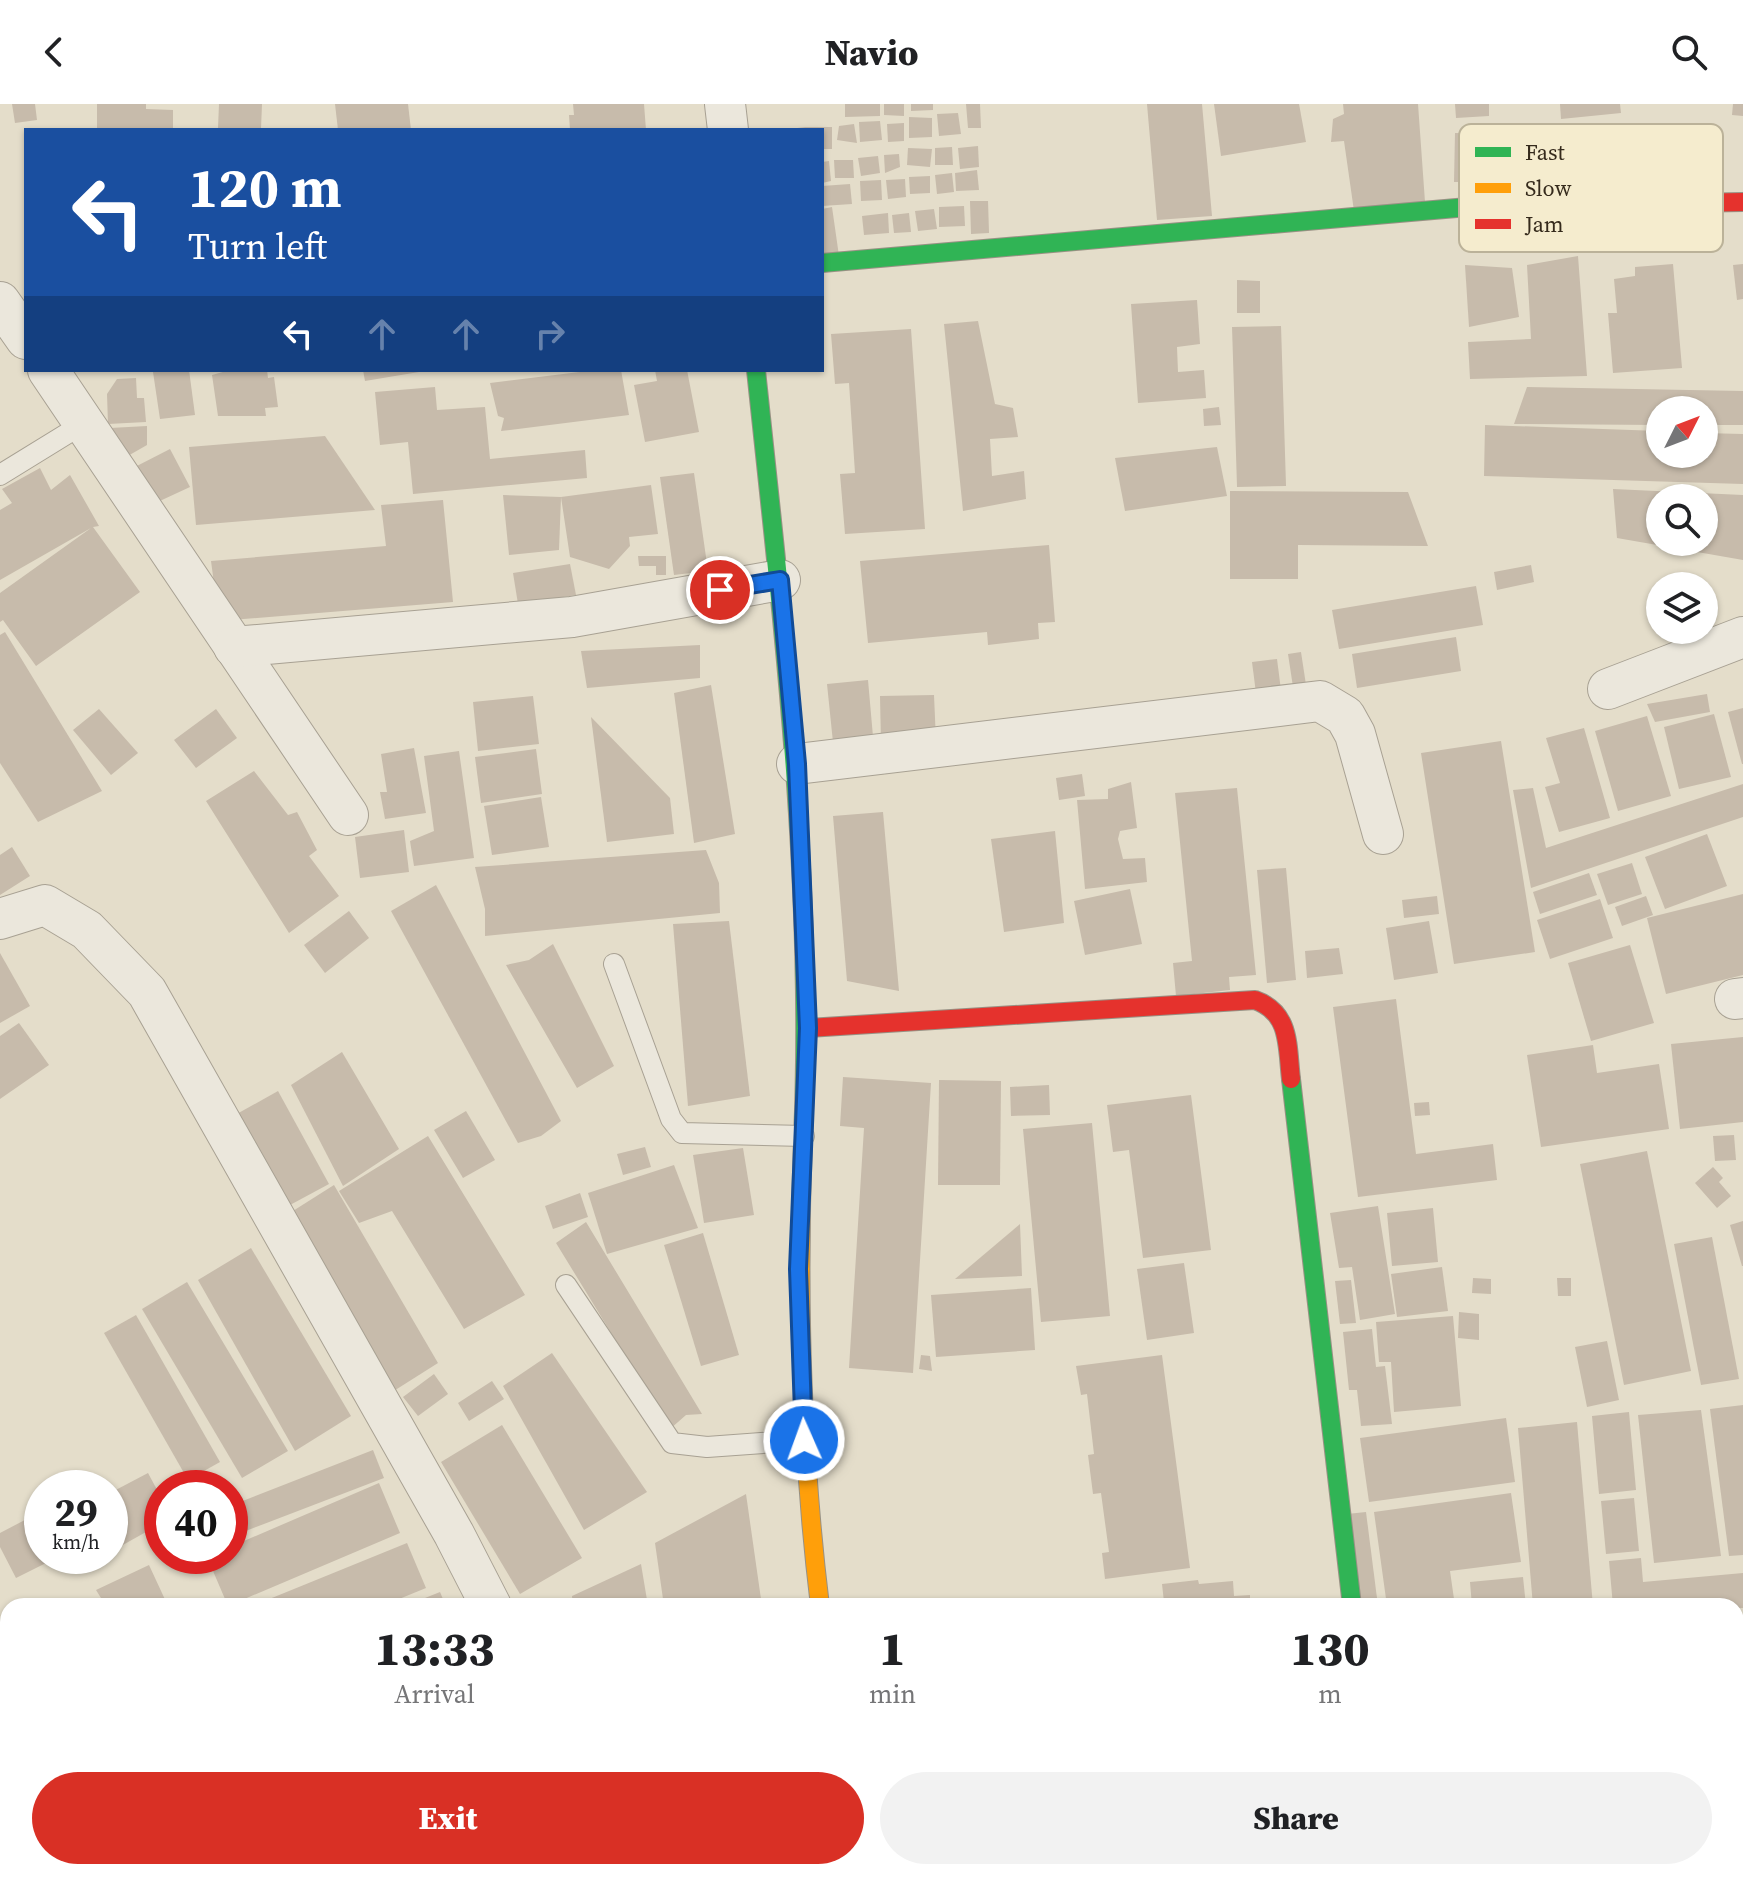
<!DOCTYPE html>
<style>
body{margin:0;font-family:"Source Serif 4",serif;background:#f2f2f2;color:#202124;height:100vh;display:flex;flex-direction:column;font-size:30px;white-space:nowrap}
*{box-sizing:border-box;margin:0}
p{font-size:26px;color:#757577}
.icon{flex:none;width:44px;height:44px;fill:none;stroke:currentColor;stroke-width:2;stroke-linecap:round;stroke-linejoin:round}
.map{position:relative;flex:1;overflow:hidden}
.side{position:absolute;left:0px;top:1494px;width:1744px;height:282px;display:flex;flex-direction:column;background:#fff;border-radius:24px 24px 0 0;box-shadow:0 2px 6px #0004}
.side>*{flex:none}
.hud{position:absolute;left:24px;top:24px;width:800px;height:244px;border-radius:0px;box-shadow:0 2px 6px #0004;background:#1a4fa0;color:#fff;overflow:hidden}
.needle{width:52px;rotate:48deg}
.controls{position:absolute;left:1646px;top:292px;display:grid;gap:16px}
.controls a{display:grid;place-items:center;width:72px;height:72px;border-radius:50%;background:#fff;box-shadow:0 2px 6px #0004;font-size:40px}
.speed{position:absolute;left:24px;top:1366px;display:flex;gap:16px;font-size:40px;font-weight:700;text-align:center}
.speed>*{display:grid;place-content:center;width:104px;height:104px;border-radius:50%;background:#fff;box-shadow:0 2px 6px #0004;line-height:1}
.speed small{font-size:20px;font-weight:400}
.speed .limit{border:12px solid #d22;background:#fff;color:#111}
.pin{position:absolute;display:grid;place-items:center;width:68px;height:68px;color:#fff;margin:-34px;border:4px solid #fff;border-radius:50%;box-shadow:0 2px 8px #0007}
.me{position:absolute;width:88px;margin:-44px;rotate:358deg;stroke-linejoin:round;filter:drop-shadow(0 0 6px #0008)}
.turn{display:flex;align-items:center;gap:28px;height:168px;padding:0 32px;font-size:36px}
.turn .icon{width:104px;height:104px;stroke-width:2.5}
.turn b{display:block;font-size:56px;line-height:68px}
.lanes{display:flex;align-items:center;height:76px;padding:0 32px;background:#0003;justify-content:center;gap:40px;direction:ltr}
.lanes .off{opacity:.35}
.eta{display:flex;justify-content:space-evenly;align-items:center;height:136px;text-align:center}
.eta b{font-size:48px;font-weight:800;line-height:56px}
.button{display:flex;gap:16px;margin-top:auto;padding:16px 32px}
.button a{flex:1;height:92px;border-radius:48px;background:#d93025;color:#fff;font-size:32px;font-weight:800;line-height:92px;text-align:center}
.button a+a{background:#f2f2f2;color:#202124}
header{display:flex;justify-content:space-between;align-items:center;height:104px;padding:0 32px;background:#fff;font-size:36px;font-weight:800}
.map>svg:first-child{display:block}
</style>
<header><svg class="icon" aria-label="back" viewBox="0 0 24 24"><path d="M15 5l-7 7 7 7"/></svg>Navio<svg class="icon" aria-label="search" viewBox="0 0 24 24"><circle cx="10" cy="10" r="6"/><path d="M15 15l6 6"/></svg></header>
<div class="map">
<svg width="1743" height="1775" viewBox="0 0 1743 1775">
<rect width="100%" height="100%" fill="#e4ddca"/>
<g fill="#c7bbab" fill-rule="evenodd">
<path d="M12,0h23l2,16 -22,3z"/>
<path d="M97,0h49v5l27,1v20h-76z"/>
<path d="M219,0h43l-1,25 -43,-1z"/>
<path d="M335,0h73l3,26h-73z"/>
<path d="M573,0h71l2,26h-76l-1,-15h5z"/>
<path d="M845,0h35v12l-35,1z"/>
<path d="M884,0h20v12l-20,-1z"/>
<path d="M911,0h22v6l-22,1z"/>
<path d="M966,0h14l1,24h-13z"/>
<path d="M1147,0h55l10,112 -55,4z"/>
<path d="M1214,0h85l7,38 -85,14z"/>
<path d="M1343,0h75l7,98 -71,9 -10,-70 -13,1 2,-23 11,-5z"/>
<path d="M1455,0h34v12l-33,2z"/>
<path d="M1560,0h60l1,9 -60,6z"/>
<path d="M1733,0h10v12l-11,-1z"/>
<path d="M958,9l3,21 -22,2 -2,-22z"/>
<path d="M909,13l23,1v19l-23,1z"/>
<path d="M880,17l2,19 -22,2 -1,-20z"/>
<path d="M904,19v18l-16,1 -1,-18z"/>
<path d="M854,20l3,19 -20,-3 2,-14z"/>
<path d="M797,23h35v22h-10v-19z"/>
<path d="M1455,29l42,1 -2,48h-41z"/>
<path d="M978,42l1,21 -19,2 -2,-21z"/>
<path d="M952,43l1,18h-18v-17z"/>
<path d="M908,44l24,1 -2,18 -23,-2z"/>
<path d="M899,50l1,13 -15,6 -1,-18z"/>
<path d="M878,52l2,17 -19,3 -3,-18z"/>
<path d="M834,56h19l1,18h-19z"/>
<path d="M829,57l2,20 -9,2v-21z"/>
<path d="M977,66l2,20 -23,1 -1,-18z"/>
<path d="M952,69l2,19 -17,2 -2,-19z"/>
<path d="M930,72v17l-20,1 -1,-17z"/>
<path d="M905,75l1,18 -18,2 -2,-19z"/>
<path d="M881,76l1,20 -21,1 -1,-20z"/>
<path d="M850,80l2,20 -30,2v-20z"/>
<path d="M970,97h18l1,32 -18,1z"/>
<path d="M964,102l1,20 -26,1v-20z"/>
<path d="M832,103l7,49 -17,2v-49z"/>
<path d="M934,105l3,20 -19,2 -3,-20z"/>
<path d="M888,109l1,20 -25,2 -2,-19z"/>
<path d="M909,109l2,19 -17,1 -2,-18z"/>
<path d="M1578,152l9,120 -117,3 -2,-37 63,-3 -4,-74z"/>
<path d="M1673,160l9,104 -69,5 -5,-60h9l-3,-34 21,-3v-9z"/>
<path d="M1743,160v35l-6,1 -4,-35z"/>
<path d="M1465,161l47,3 7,49 -50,10z"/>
<path d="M1237,176l23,1v32h-23z"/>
<path d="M1197,196l3,44 -23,3 1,25 26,-2 2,28 -68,5 -7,-99z"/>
<path d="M978,217l17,83 18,4 5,29 -28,2 2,37 32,-5 2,28 -63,12 -19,-187z"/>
<path d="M1281,222l5,160 -49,1 -5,-160z"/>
<path d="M911,225l14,200 -80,5 -5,-60 15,-1 -6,-90 -14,1 -4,-50z"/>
<path d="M189,266l6,45 -35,4 -7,-47z"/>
<path d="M230,266h37l1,8 6,-1 4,30 -13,1 1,8h-48l-6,-41z"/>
<path d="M363,266h56v2l-54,9z"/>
<path d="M596,266h25l8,45 -128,16 3,-13 -6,-2 -8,-33z"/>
<path d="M655,266h32l12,62 -54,10 -11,-57 23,-4z"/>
<path d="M136,274l1,20h7l2,24 -38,2 -1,-30 10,-15z"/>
<path d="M435,283l2,23 48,-3 5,52 95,-9 2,28 -174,16 -5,-52 -28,3 -5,-53z"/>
<path d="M1527,283l216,4v34h-39v-15h-44v15l-146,-1z"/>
<path d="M1219,303l2,18 -17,1 -1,-17z"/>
<path d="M1485,321l175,6v23h44v-21l39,1v50l-259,-8z"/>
<path d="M147,322v19l-28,16 -9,-33z"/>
<path d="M325,332l50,74 -179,15 -7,-78z"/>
<path d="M1217,343l10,49 -102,15 -10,-53z"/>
<path d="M170,345l20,38 -41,19 -18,-37z"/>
<path d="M40,364l11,22 19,-15 29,51 -6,1 47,65 -104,74 -33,-46 -3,2v-29l91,-65 -91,52v-70l12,-7 -10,-14z"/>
<path d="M694,369l14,98 -34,4 -14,-98z"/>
<path d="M651,381l7,49 -29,3 1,9 -21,23 -39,-12 -9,-60z"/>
<path d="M1613,385l130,6v65l-126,-22zM1660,394h44v44h-44z"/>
<path d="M1230,387l178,1 20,54 -130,-1v34h-68z"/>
<path d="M503,391l58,2 -2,53 -50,5z"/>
<path d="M443,396l10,102 -234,19 -8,-60 175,-15 -5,-41z"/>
<path d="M1049,441l6,77 -17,1 1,16 -51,6 -1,-13 -119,11 -8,-82z"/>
<path d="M638,452h28v19h-10v-9h-17z"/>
<path d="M570,460l6,31 -58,9 -5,-31z"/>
<path d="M1531,461l3,17 -37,8 -3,-18z"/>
<path d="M1476,482l7,39 -144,24 -7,-39z"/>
<path d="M5,528l97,159 -64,31 -38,-59v-128z"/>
<path d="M1456,533l5,34 -104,17 -5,-34z"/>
<path d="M700,541v33l-113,10 -6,-37z"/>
<path d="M1301,548l7,46 -13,2 -7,-46z"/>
<path d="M1277,555l5,39 -25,3 -5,-39z"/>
<path d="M868,576l6,68 -40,4 -7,-68z"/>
<path d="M711,581l24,149 -41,9 -20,-150z"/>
<path d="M1707,590l3,18 -55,10 -8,-18z"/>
<path d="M934,591l2,46 -55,2 -1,-47z"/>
<path d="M533,592l6,48 -61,7 -5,-49z"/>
<path d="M1743,604v56h-1l-14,-52z"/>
<path d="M99,605l39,44 -27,22 -38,-45z"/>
<path d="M216,605l21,29 -41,30 -22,-28z"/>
<path d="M1714,610l17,63 -52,12 -15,-62z"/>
<path d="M1647,612l24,80 -53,15 -23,-80z"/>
<path d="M591,613l79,81 4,36 -67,8z"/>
<path d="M1584,624l26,90 -51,14 -14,-45 15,-4 -14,-45z"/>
<path d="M1501,637l34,211 -81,12 -33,-211z"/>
<path d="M414,644l12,65 -41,6 -5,-27h7l-6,-38z"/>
<path d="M536,645l6,45 -61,9 -6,-46z"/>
<path d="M459,647l15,107 -60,8 -4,-25 24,-10 -10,-75z"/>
<path d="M254,667l34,44 9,-3 20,38 -8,6 30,40 -50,37 -83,-132z"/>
<path d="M1082,670l3,22 -26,4 -3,-22z"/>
<path d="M1131,678l6,46 -17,3 -2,8 5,20 22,-1 2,24 -62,7 -8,-89 31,-1v-10z"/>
<path d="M1743,680v33l-212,71 -18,-98 20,-2 13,60z"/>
<path d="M1237,684l19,187 -27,2 1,13 -54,6 -3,-33 19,-2 -17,-168z"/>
<path d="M541,693l8,50 -57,8 -8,-49z"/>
<path d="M883,708l16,179 -52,-10 -14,-165z"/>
<path d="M404,726l5,42 -49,6 -5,-41z"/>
<path d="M1055,727l9,92 -60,9 -13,-93z"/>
<path d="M1707,730l20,52 -62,23 -20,-52z"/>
<path d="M12,743l18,29 -30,19v-40z"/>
<path d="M706,746l13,33 1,30 -235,23v-27l-10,-42z"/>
<path d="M1632,759l10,31 -34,11 -11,-31z"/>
<path d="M1286,764l10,112 -29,3 -10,-113z"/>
<path d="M1589,769l8,22 -57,19 -7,-22z"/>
<path d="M436,781l125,236 -20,15 -23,7 -127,-232z"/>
<path d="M1130,785l12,55 -57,11 -11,-54z"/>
<path d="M1743,790v81l-77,19 -19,-76z"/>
<path d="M1437,792l2,18 -35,4 -2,-18z"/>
<path d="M1646,792l7,19 -31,11 -7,-19z"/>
<path d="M1600,795l13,39 -63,21 -13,-39z"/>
<path d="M349,807l20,27 -44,35 -21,-28z"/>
<path d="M729,817l21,175 -62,10 -15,-182z"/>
<path d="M1429,817l9,52 -44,7 -8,-52z"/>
<path d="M553,840l61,122 -37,22 -71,-123 23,-5z"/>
<path d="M1630,841l24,78 -63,18 -23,-78z"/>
<path d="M1339,844l4,26 -36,4 -2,-27z"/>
<path d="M0,849l30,53 -30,17z"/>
<path d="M1396,895l20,155 77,-10 4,36 -139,17 -25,-190z"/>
<path d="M19,919l30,42 -49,34v-63z"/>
<path d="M1743,933v85l-63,7 -9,-85z"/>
<path d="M1593,941l4,28 62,-9 10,65 -128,18 -14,-92z"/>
<path d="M342,948l57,97 -56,37 -52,-101z"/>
<path d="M843,973l88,6 -18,290 -64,-5 15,-240 -24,-2z"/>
<path d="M939,976l62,1 -1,104h-62z"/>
<path d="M1049,981l1,30 -39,1 -1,-29z"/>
<path d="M278,987l51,93 -52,28 -51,-92z"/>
<path d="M1191,991l20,155 -68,8 -14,-108 -16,2 -6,-47z"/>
<path d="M1429,998l1,13 -15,1 -1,-13z"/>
<path d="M466,1007l29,49 -32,18 -29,-48z"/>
<path d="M1092,1019l18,193 -69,6 -18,-193z"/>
<path d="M1734,1031l2,25 -21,1 -2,-25z"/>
<path d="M428,1032l97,159 -61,34 -72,-118 -33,12 -20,-32z"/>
<path d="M645,1043l6,20 -28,8 -6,-21z"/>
<path d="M743,1044l11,67 -50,8 -11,-68z"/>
<path d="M1647,1047l44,220 -67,14 -44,-221z"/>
<path d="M674,1061l24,63 -91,26 -19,-61z"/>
<path d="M1713,1063l10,11 -4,4 12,14 -14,12 -22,-25z"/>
<path d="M334,1081l104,178 -49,31 -104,-178z"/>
<path d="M580,1089l8,24 -35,12 -8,-23z"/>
<path d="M1378,1102l17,108 -35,6 -8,-53 -13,1 -9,-55z"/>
<path d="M1433,1104l5,54 -46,4 -5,-53z"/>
<path d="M1743,1117v45h-1l-12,-41z"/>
<path d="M586,1118l116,192 -16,1 -16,14 -114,-186z"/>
<path d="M1020,1120l2,52 -67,3z"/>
<path d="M703,1129l36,122 -38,11 -37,-121z"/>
<path d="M1712,1133l27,142 -38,6 -27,-141z"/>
<path d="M251,1144l100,168 -56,35 -97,-171z"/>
<path d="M1184,1159l10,70 -47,7 -10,-71z"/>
<path d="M1442,1163l6,44 -51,6 -6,-43z"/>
<path d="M1473,1174l18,1v15l-19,-1z"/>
<path d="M1557,1174h14v18h-13z"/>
<path d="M1351,1176l5,43 -16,1 -5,-43z"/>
<path d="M187,1178l101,169 -46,27 -100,-169z"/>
<path d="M1031,1184l4,62 -99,7 -5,-62z"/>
<path d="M1459,1208l20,2v26l-21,-2z"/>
<path d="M136,1211l84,147 -32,18 -84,-147z"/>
<path d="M1453,1212l8,90 -67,6 -3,-50h-12l-3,-40z"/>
<path d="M1372,1225l4,38 9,-1 7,58 -31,2 -4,-36h-8l-6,-58z"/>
<path d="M1607,1237l12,59 -32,7 -12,-60z"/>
<path d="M552,1249l95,139 -63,38 -81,-144z"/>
<path d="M921,1251l9,1 2,15 -13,-2z"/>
<path d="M1162,1251l28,213 -85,11 -3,-26 7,-1 -8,-59 -8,1 -5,-39 6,-1 -7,-60 -6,1 -5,-29z"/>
<path d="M434,1270l14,20 -30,22 -15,-19z"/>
<path d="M492,1277l12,18 -35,22 -11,-18z"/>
<path d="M1743,1301v150l-14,1 -19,-147z"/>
<path d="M1701,1306l20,146 -67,7 -16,-148z"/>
<path d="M1629,1308l7,78 -37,4 -7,-78z"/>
<path d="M1506,1314l9,64 -146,20 -9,-64z"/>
<path d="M1577,1318l16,184h-60l-15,-178z"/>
<path d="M502,1321l80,133 -62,36 -79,-132z"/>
<path d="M373,1346l11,28 -154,59v-31z"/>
<path d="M148,1369l14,26v24l-41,23 -11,-20v-33z"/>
<path d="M379,1379l21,50 -172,73 -21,-49 23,-1v-9z"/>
<path d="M1511,1389l10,69 -71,9 5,35h-68l-13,-94z"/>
<path d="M746,1390l16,112h-98l-9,-63z"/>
<path d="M1634,1394l5,53 -33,3 -5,-53z"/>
<path d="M42,1407v45h18l-44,22 -16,-31v-14z"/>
<path d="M1366,1408l12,94h-19l-12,-92z"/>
<path d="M407,1439l19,45 -44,18h-130z"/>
<path d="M1641,1454l2,24 100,-9v35l-130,-2 -4,-45z"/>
<path d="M641,1460l7,42h-75l-1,-10z"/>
<path d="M149,1461l19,41h-85l18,-8 -5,-8z"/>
<path d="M1523,1473l3,29h-54l-2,-24z"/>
<path d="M1198,1476l1,4 34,-3 1,15 16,-1v7l35,-3 1,7h-144l22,-4 -2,-18z"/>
<path d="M440,1488l6,14h-41z"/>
<path d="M1067,1496l1,6h-41v-2z"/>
<path d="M1743,1517v115h-2l-5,-114z"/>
<path d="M8,1524v76l-8,-17v-55z"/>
<path d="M0,1602l8,19v29l-8,3z"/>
<path d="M1,1677l7,26v48l-7,2z"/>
<path d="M1743,1738v31l-38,5 -1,-6h32v-29z"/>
<path d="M145,1768h129l4,7h-147z"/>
<rect x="316" y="1768" width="82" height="7"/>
<path d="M456,1768h63l1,7h-63z"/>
<path d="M565,1768h56l1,7h-56z"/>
<path d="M670,1768h56l1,7h-56z"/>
<path d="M750,1768h45l2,7h-46z"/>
<path d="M1429,1768h264l1,6 -264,1z"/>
</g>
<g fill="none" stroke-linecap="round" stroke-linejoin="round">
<defs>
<g id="lane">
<path d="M0,371l86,-53"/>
<path d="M614,860l57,155 11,14 122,3"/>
<path d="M566,1181l106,158 35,4 97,-7"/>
</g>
<g id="street">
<path d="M725,0l3,26"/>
<path d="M0,198l26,37"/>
<path d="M48,266l300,445"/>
<path d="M234,543l338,-30 208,-37"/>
<path d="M1608,585l135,-52"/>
<path d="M797,660l523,-63 25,15 10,18 28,100"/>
<path d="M0,815l45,-14 42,25 60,62 307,542 37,72"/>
<path d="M1735,895l8,-1"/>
<path d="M551,1768v7"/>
<path d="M849,1768v7"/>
<path d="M1383,1768l1,7"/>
<path d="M92,1775l16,-7"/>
</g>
<g id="fast">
<path d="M822,159l646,-56"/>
<path d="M756,266c27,256 58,510 47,768"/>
<path d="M1291,975l61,527"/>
</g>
<path id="slow" d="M803,1034c-6,157 -2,312 17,468"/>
<g id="jam">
<path d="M1468,103l275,-5"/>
<path d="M808,924l447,-28c36,13 32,46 36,79"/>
</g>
</defs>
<use href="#lane" stroke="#a8a193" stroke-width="22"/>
<use href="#street" stroke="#a8a193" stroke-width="42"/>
<use href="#fast" stroke="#989184" stroke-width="20"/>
<use href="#slow" stroke="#989184" stroke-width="20"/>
<use href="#jam" stroke="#989184" stroke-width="20"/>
<use href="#lane" stroke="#ebe7dc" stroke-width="20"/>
<use href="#street" stroke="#ebe7dc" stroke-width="40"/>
<use href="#fast" stroke="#30b455" stroke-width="18"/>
<use href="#slow" stroke="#ff9f0a" stroke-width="18"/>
<use href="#jam" stroke="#e5322d" stroke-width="18"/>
</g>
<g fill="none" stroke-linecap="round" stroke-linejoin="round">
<defs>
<path id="route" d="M720,486l60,-10 17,184 11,264 -10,241 6,171"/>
</defs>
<use href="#route" stroke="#114b97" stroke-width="20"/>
<use href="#route" stroke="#1a73e8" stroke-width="14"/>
</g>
<rect x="1459" y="20" width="264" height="128" rx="12" fill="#f5ecce" stroke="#bbb299" stroke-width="2"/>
<rect x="1475" y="43" width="36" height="10" fill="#30b455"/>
<rect x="1475" y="79" width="36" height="10" fill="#ff9f0a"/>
<rect x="1475" y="115" width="36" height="10" fill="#e5322d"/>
<g font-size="22" fill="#352a1c">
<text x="1525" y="56">Fast</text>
<text x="1525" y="92">Slow</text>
<text x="1525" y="128">Jam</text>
</g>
</svg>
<div class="controls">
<a><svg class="needle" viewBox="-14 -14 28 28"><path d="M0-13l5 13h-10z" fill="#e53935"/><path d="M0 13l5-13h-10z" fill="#757577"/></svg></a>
<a><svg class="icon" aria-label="search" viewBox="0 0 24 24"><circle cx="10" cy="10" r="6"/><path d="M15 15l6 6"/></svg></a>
<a><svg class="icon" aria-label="layers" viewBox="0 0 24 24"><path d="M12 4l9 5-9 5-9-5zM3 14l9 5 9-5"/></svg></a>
</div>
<div class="speed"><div>29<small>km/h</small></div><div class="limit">40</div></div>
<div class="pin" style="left:720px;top:486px;background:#d93025"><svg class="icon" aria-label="arrive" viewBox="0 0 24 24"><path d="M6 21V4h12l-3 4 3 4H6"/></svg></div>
<svg class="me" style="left:804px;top:1336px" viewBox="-20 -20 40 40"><circle r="17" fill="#1a73e8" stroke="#fff" stroke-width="3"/><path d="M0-11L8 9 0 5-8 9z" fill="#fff"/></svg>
<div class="hud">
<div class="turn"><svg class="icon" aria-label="left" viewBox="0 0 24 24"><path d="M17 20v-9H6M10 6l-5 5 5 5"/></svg><div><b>120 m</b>Turn left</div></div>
<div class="lanes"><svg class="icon" aria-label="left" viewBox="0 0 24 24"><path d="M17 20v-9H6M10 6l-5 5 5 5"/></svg><svg class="icon off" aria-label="ahead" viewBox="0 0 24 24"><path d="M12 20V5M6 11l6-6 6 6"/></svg><svg class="icon off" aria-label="ahead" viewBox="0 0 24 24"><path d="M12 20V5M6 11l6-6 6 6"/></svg><svg class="icon off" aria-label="right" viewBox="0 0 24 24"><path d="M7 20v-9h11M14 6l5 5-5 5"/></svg></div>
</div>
<section class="side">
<div class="eta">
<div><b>13:33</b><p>Arrival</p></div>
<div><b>1</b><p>min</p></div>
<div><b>130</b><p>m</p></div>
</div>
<div class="button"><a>Exit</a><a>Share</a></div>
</section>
</div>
